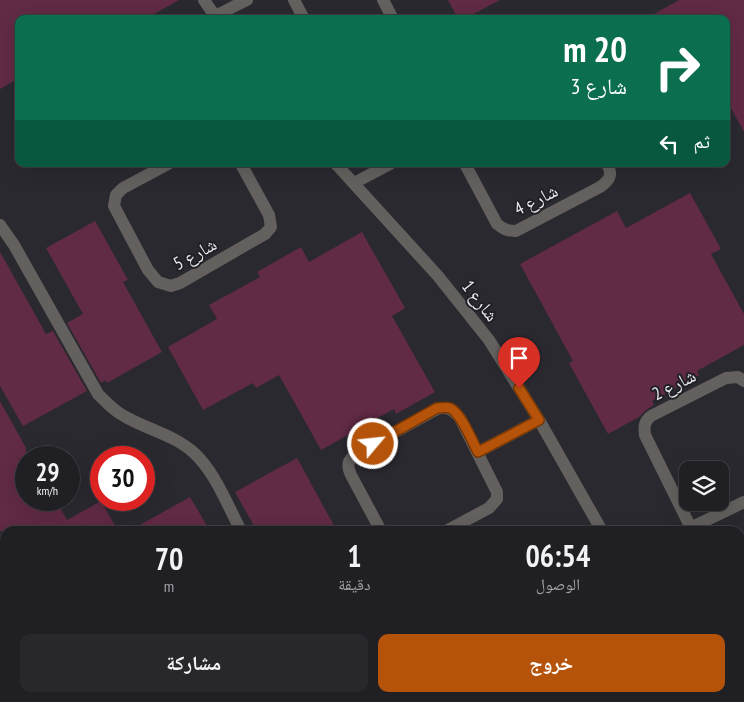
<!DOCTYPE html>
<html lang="ar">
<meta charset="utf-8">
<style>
body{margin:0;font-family:"PT Sans Narrow","Noto Naskh Arabic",sans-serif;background:#28272c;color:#f1f3f6;direction:rtl;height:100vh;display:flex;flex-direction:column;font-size:19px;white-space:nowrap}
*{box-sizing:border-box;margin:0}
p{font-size:16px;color:#a2a2a6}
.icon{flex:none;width:28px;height:28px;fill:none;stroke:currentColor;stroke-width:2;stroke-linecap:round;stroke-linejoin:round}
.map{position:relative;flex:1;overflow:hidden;direction:ltr}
.details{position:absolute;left:0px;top:526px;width:745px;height:176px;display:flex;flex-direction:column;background:#201f24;border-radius:15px 15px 0 0;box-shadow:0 5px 20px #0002,0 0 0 1px #3d3d41;direction:rtl}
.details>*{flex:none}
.top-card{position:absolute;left:15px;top:15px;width:715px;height:152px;border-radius:10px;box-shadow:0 5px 20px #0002,0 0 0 1px #3d3d41;direction:rtl;background:#0b6e4f;color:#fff;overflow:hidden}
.fabs{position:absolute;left:679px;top:461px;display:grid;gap:10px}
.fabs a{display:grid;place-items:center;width:50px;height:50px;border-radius:10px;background:#201f24;box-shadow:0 5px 20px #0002,0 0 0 1px #3d3d41;font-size:25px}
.speed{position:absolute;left:15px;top:446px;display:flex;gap:10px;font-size:25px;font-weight:700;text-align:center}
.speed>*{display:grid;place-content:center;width:65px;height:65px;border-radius:50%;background:#201f24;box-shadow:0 5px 20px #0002,0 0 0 1px #3d3d41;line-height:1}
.speed small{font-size:12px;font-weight:400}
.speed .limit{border:8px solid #d22;background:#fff;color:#111}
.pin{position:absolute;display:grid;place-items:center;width:42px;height:42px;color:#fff;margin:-51px -21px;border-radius:50% 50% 50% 0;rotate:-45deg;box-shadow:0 0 5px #0007}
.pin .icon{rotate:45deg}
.me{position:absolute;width:55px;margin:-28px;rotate:62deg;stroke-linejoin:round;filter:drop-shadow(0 0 4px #0008)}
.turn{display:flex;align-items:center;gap:18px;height:105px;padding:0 20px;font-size:22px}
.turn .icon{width:65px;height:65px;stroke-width:2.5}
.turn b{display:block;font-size:35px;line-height:42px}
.then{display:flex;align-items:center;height:48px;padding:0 20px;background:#0003;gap:10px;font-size:19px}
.eta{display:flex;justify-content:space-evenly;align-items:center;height:85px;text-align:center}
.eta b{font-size:30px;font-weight:800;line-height:35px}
.button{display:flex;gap:10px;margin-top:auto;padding:10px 20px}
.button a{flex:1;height:58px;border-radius:10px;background:#b45309;color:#fff;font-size:20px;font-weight:800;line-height:58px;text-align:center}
.button a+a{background:#28272c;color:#f1f3f6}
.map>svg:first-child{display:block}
</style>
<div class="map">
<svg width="744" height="702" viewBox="0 0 744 702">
<rect width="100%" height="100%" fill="#2a2930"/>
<g fill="#612a45">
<path d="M0,0h179l-34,19h-126v59l-19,11z"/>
<path d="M448,0h52l-36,19h-6z"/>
<path d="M679,0h65v132l-18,-33v-80h-81z"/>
<path d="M690,193l31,56 -10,5 33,60v31l-47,26 2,4 -47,26 2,4 -8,5 -7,7 -31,17 -39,-71 4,-2 -53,-97 97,-53 9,17z"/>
<path d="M95,221l33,59 -5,2 39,70 -55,31 -2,-3 -4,3 -34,-60 16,-9 -37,-66z"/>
<path d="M362,232l43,76 -13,8 43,76 -39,22 -2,-5 -73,41 -42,-75 -23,13 -3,-5 -50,27 -35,-63 49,-28 -8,-14 51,-28 -3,-5 44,-25 8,15z"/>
<path d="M0,252l46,82 7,-3 34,60 -64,35 -23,-40z"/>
<path d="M0,401l26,47v52h30l11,20 34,-19 17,30h-118z"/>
<path d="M297,458l40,73h-80l-22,-39z"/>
<path d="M190,497l20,34h-81z"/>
</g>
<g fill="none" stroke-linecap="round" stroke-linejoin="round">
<g stroke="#63605e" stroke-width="12">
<path d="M204,0l13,19"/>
<path d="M294,0l10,19"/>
<path d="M383,0l10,19"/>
<path d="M215,16l32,-16"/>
<path d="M168,164l-45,24 -7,7 -2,11 34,64 10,12 13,4 9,-3 85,-49 6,-7 -2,-12 -28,-51"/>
<path d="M336,164l102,112 51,64 50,80 63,111"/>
<path d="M465,164l32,60c6,5 10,7 19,7l84,-44c10,-7 13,-12 7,-23"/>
<path d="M354,183l36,-19"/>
<path d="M0,225l14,20 84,149c8,8 16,17 26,22 22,13 50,19 69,36 21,18 35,54 48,79"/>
<path d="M478,452l61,-32"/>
<path d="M691,528l-46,-93c-1,-9 -1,-13 6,-19l75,-38 12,-1 6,4"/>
<path d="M381,531l-30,-56c-5,-11 -3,-15 6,-22l80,-44c11,-3 16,1 23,9l37,74v7l-8,9 -43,23"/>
<path d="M684,531l60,-29"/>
<path d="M0,639l5,-2"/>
<path d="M39,698l2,4"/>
<path d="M330,698l2,4"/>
<path d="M690,698l2,4"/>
<path d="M139,702l8,-4"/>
</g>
</g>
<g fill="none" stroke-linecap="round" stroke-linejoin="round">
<defs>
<path id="route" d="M373,444l64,-36c4,0 9,-1 13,0 11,5 22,33 28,44l61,-32 -20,-32"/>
</defs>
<use href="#route" stroke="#753606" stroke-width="12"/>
<use href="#route" stroke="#b45309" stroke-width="9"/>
</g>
<g text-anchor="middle" stroke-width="4" stroke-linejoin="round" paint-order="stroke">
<g font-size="18" fill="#eae9ee" stroke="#202026">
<text transform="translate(536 200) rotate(-27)" y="6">شارع 4</text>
<text transform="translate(195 254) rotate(-29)" y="6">شارع 5</text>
<text transform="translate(480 301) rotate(52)" y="6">شارع 1</text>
<text transform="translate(674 385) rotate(-27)" y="6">شارع 2</text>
</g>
</g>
</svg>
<div class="fabs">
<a><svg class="icon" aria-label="layers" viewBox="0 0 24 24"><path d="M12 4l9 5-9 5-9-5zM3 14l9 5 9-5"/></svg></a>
</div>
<div class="speed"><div>29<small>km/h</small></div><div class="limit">30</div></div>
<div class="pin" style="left:519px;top:388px;background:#d93025"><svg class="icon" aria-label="arrive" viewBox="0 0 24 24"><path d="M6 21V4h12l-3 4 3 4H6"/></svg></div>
<svg class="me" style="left:373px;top:444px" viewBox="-20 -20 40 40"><circle r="17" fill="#b45309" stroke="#fff" stroke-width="3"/><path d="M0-11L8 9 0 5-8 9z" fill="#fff"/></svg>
<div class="top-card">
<div class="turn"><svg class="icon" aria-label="right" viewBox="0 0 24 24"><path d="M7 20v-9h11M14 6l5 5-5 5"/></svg><div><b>20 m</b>شارع 3</div></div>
<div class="then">ثم<svg class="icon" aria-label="left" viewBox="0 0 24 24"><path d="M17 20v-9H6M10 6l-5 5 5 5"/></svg></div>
</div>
<section class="details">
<div class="eta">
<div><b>06:54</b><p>الوصول</p></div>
<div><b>1</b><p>دقيقة</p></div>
<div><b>70</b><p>m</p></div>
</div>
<div class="button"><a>خروج</a><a>مشاركة</a></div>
</section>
</div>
